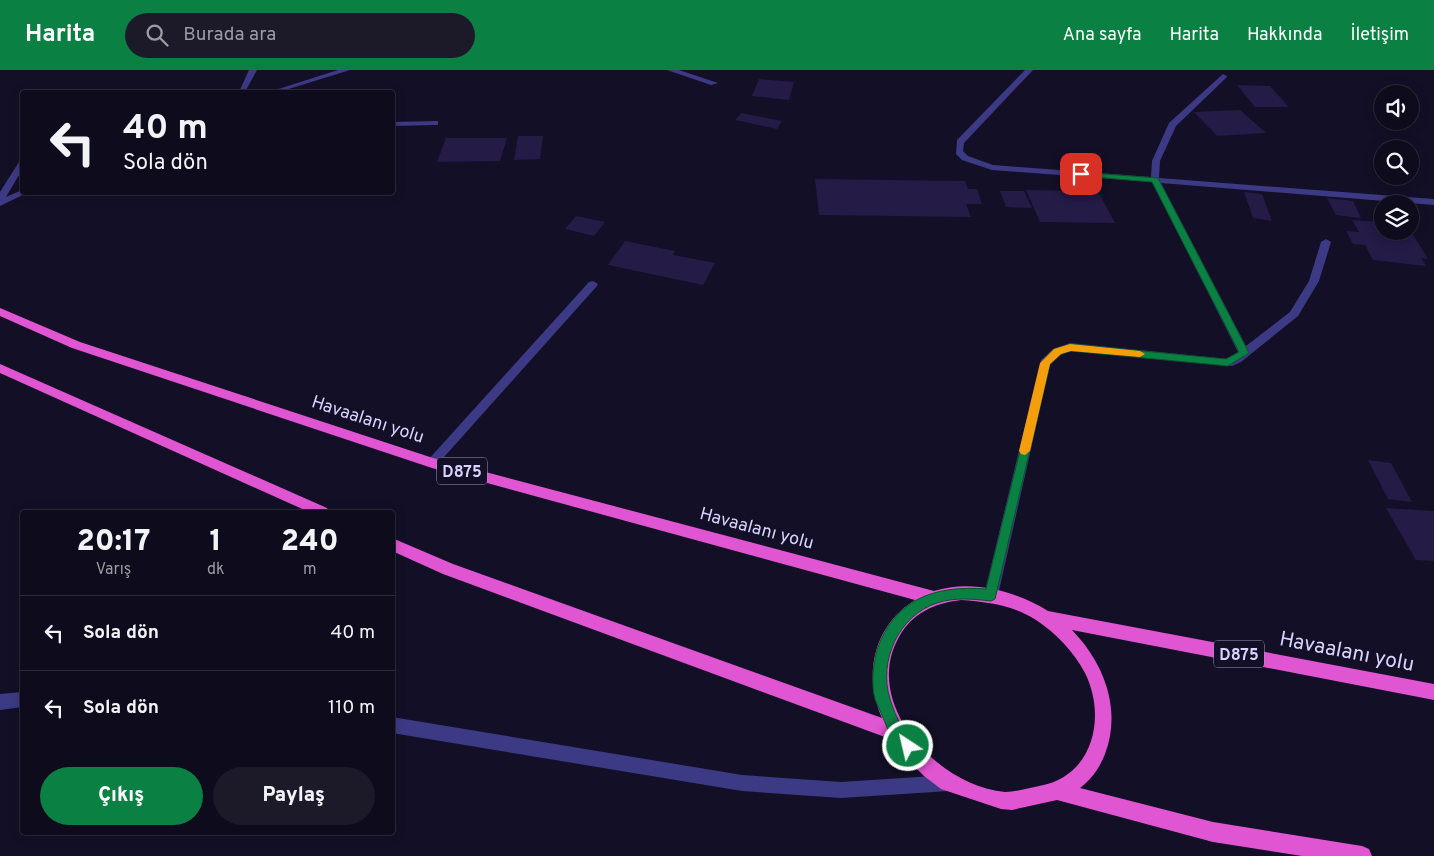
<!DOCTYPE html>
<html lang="tr">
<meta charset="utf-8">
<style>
body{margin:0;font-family:Overpass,sans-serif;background:#1c1929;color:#f1f3f6;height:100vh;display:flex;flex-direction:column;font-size:19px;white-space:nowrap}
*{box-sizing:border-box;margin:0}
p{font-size:16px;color:#9b9ba3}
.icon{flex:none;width:28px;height:28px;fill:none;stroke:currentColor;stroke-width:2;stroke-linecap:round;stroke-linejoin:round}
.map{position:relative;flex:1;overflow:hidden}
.details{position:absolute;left:20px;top:440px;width:375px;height:325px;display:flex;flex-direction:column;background:#0e0b1c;border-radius:5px;box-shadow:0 2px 12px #0003,0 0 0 1px #2e2b3b}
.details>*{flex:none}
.top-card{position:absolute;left:20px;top:20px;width:375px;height:105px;border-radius:5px;box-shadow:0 2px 12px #0003,0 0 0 1px #2e2b3b;background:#0e0b1c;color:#f1f3f6;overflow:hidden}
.fabs{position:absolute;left:1374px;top:15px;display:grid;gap:10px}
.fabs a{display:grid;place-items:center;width:45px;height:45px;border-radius:50%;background:#0e0b1c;box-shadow:0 2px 12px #0003,0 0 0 1px #2e2b3b;font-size:25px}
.pin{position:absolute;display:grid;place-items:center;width:42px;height:42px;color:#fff;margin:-21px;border-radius:10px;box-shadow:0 2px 8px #0006}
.me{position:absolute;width:55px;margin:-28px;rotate:325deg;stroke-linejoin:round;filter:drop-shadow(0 0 4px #0008)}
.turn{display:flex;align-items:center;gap:18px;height:105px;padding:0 20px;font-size:22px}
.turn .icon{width:65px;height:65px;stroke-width:2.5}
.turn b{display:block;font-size:35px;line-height:42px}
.eta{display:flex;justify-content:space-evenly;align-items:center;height:85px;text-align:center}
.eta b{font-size:30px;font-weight:800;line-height:35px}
.button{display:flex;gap:10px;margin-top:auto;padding:10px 20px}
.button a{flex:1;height:58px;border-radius:30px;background:#0b8043;color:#fff;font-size:20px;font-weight:800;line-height:58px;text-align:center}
.button a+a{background:#1c1929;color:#f1f3f6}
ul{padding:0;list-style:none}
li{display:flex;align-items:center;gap:15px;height:75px;padding:0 20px;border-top:1px solid #2e2b3b}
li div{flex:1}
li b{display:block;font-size:19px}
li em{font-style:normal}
header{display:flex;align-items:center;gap:30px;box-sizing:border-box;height:70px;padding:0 25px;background:#0b8043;color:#fff}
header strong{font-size:24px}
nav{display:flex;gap:28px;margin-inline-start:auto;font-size:18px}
.search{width:350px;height:45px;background:#1c1929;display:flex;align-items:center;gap:12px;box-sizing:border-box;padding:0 18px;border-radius:28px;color:#9b9ba3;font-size:19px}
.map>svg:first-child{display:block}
</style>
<header>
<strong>Harita</strong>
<div class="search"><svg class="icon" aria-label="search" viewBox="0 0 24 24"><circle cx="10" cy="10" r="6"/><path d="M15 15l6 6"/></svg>Burada ara</div>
<nav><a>Ana sayfa</a><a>Harita</a><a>Hakkında</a><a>İletişim</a></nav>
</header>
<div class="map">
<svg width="1434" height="786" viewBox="0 0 1434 786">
<rect width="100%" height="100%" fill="#130f26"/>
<g fill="#241b47">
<path d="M759,9l35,3 -5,18 -37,-4z"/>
<path d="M1237,15l33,1 19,21h-34z"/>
<path d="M1240,40l26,23 -49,3 -23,-24z"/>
<path d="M741,43l41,8 -5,8 -42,-9z"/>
<path d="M518,66h25l-3,23 -26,1z"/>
<path d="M446,68h61l-7,23 -63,1z"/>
<path d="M815,109l150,2 3,8h9l5,15h-16l5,13 -152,-2z"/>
<path d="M1026,120l72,1 17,32 -75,-1z"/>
<path d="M1000,121h24l8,17 -26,-1z"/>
<path d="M1244,122l18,2 10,27 -19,-3z"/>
<path d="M1327,128l26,3 8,17 -25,-3z"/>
<path d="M576,146l29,6 -11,14 -29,-7z"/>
<path d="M1352,150l30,2v9l30,2 16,26 -7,-1 5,8 -53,-6 -8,-15 -12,-1 -7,-13 13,1z"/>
<path d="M625,171l50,10 -2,4 42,8 -12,22 -95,-20z"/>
<path d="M1368,390l23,3 21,39 -24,-3z"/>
<path d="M1386,438l48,3v50l-18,-1z"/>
</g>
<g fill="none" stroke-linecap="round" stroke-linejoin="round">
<g fill="#3d3a85" fill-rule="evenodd">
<path d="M249,0h8l-12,22h-6z"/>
<path d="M338,0h12l-71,22h-10z"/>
<path d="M667,0h12l39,13 -7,2z"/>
<path d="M1025,0h8l-69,73 -1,8 5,5 25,9 158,12 1,-16 17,-38 54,-49 4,2 -1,2 -50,48 -16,35 -1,17 275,21v6l-273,-22 85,163 44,-34 19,-31 12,-39 5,-3 5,3 -12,39 -21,35 -57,46 -9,4 -161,-15 -10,4 -11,10 -52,230 -2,4 -5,2 -5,-2 -2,-4 57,-235 12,-11 17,-6 157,16 11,-7 -86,-170 -160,-12 -30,-10 -6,-6 1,-14z"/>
<path d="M438,51v4h-3l-43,1v-4z"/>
<path d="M19,92h3v8l-16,27 16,-7v2h7l-29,14v-14z"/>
<path d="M593,211l5,3 -1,2 -161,180h-8l-2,-3 2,-3 161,-178z"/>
<path d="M22,622v15l-22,3v-16z"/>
<path d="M392,647l350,58 99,7 108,-7 6,2 2,6 -2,6 -6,2 -108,7 -99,-7 -350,-58z"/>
</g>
<g fill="#e055d1" fill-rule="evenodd">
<path d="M0,238l80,34 353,116 501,133c37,-12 82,0 114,20l386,73v16l-362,-70c32,33 50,79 33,124 -5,13 -13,25 -25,34l133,34 149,24 7,3 3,7h-70l-89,-14 -156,-42 -45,10 -11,-1 -60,-20 -17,-13 -17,-17 -14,-19 -450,-166 -51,-23v-13l61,26 429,154c-19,-43 -9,-92 33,-118l-483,-132 -360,-120 -72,-32zM961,530c27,2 52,5 75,20 20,13 38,32 49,53 22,44 8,104 -46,113 -11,2 -23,6 -34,6 -67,-6 -144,-88 -106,-155 13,-24 36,-34 62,-37z"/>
<path d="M0,294l327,144 2,4h-20l-309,-139z"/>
</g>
</g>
<path fill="#0b8043" stroke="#07532c" d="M1078,102l80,6 91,175 -21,13 -157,-15 -10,3 -11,10 -55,235 -4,2c-18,-2 -36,-4 -54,2 -38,12 -59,58 -47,96 3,9 7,20 12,28 4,7 10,11 13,19l-2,5 -5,2c-13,-5 -19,-21 -24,-33 -3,-7 -6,-14 -9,-21 -4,-15 -2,-34 2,-49 17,-51 58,-65 109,-61l56,-228 12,-12 16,-5 156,15 13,-7 -87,-170 -71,-6 -4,-2z"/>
<path fill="#f59e0b" d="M1070,274l70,7 5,3 -5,3 -69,-6 -10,3 -11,10 -20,87 -5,4 -4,-1 -2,-3 21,-88 14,-14z"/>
<g text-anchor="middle" stroke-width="5" stroke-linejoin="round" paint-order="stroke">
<g fill="#130f26" stroke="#9e99be" stroke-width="1">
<rect x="437" y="387.5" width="50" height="27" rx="4"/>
<rect x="1214" y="570.5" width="50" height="27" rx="4"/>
</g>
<g font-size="16" font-weight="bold" fill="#d9d4ff">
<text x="462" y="407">D875</text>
<text x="1239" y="590">D875</text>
</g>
<g font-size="18" fill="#d9d4ff" stroke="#130f26">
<text transform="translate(368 349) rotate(18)" y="6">Havaalanı yolu</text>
<text transform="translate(757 458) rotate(15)" y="6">Havaalanı yolu</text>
</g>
<g font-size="21" fill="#d9d4ff" stroke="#130f26">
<text transform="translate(1347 581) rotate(11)" y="7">Havaalanı yolu</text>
</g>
</g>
</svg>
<div class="fabs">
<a><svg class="icon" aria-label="sound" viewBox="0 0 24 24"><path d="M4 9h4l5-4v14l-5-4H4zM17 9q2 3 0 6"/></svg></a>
<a><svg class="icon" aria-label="search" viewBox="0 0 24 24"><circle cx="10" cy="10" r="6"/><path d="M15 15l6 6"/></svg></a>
<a><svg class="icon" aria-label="layers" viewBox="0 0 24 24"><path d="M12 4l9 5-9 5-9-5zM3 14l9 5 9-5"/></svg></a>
</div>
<div class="pin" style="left:1081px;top:104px;background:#d93025"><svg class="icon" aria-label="arrive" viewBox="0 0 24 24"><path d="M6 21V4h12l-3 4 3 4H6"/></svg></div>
<svg class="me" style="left:908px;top:676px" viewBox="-20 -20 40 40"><circle r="17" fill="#0b8043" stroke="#fff" stroke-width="3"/><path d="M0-11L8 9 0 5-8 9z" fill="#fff"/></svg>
<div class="top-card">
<div class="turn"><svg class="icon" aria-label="left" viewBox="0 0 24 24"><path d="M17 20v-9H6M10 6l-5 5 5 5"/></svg><div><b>40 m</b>Sola dön</div></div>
</div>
<section class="details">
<div class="eta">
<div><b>20:17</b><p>Varış</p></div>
<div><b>1</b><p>dk</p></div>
<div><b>240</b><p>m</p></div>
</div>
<ul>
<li><svg class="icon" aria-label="left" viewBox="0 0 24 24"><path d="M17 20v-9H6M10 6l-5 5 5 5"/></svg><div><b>Sola dön</b></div><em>40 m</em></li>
<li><svg class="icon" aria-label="left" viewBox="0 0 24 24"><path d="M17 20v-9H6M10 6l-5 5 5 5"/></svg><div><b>Sola dön</b></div><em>110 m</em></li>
</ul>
<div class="button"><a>Çıkış</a><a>Paylaş</a></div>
</section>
</div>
